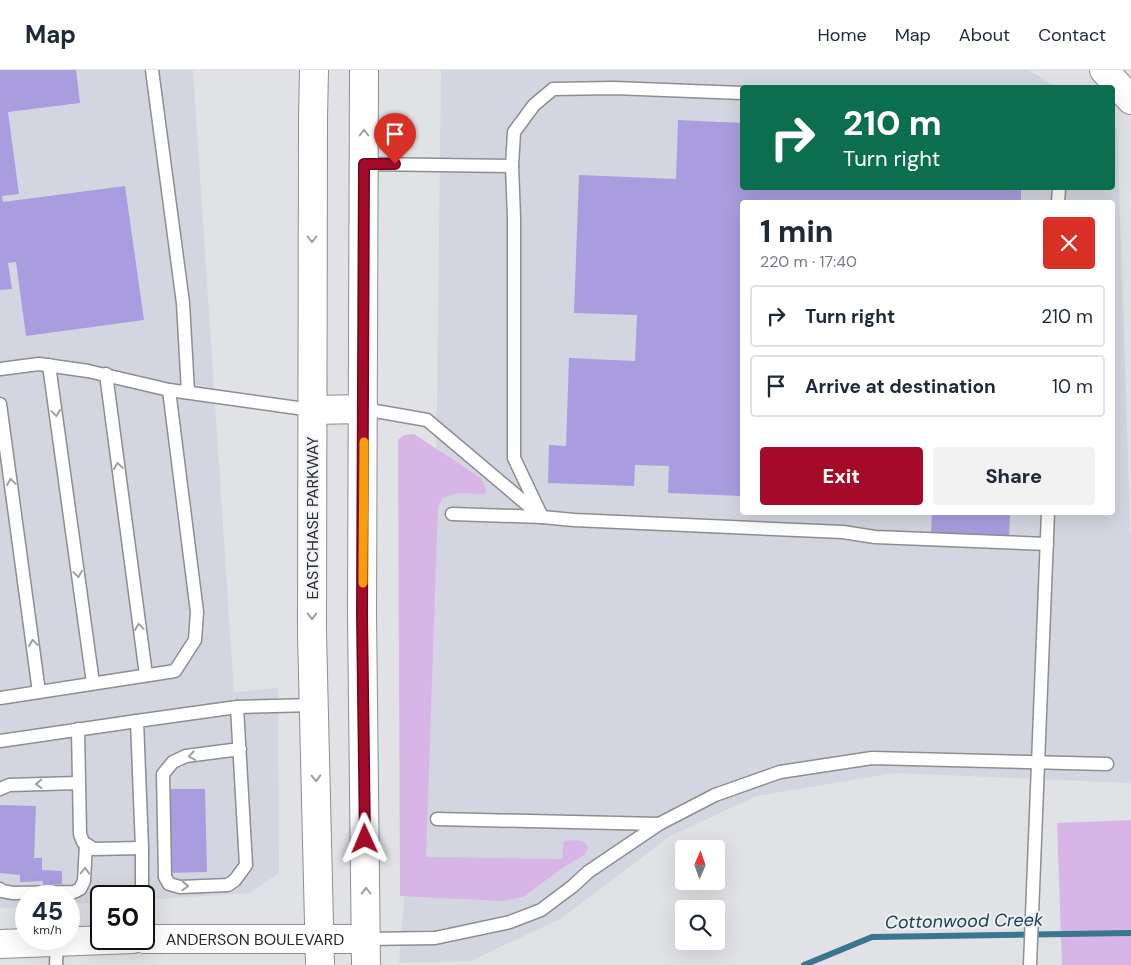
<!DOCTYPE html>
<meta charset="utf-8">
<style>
body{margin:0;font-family:"DM Sans",sans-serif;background:#f2f2f3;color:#1f2937;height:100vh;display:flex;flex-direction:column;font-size:19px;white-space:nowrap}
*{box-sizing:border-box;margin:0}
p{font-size:16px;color:#747a83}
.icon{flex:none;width:28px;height:28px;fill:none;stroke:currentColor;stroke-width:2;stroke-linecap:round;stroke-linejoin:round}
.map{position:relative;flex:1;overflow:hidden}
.sheet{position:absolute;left:740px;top:130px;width:375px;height:315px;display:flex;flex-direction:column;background:#fff;border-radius:5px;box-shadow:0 5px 20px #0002}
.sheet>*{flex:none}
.guide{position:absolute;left:740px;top:15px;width:375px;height:105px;border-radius:5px;box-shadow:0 5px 20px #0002;background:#0b6e4f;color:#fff;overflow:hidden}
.needle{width:32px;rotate:2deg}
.controls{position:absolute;left:675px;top:770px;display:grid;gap:10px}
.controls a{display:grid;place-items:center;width:50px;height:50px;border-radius:5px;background:#fff;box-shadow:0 5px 20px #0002;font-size:25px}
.speed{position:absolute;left:15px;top:815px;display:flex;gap:10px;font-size:25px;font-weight:700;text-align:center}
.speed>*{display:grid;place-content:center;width:65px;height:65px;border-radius:50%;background:#fff;box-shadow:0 5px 20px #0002;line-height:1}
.speed small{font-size:12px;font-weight:400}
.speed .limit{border:2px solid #111;border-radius:8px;background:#fff;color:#111}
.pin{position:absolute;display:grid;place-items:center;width:42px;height:42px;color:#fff;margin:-51px -21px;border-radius:50% 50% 50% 0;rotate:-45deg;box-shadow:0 0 5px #0007}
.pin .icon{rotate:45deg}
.me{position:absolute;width:55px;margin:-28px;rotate:359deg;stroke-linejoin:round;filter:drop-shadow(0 0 4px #0008)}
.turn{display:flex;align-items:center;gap:18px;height:105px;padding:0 20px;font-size:22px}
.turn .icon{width:65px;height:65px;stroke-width:2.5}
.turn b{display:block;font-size:35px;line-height:42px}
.round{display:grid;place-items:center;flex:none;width:52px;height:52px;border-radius:5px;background:#f2f2f3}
.summary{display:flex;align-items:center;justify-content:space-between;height:85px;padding:0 20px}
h1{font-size:30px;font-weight:800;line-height:38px}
.button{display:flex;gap:10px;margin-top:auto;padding:10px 20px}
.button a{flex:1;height:58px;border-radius:5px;background:#a50b29;color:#fff;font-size:20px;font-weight:800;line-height:58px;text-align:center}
.button a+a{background:#f2f2f3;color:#1f2937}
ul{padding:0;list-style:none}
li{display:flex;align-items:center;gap:15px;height:62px;margin:0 10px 8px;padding:0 10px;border:2px solid #e0e1e3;border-radius:5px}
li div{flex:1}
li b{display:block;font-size:19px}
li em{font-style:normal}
header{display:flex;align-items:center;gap:30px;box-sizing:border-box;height:70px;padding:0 25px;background:#fff;border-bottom:1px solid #e0e1e3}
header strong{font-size:24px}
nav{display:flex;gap:28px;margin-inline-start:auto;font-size:18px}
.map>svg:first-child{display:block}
</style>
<header>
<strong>Map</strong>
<nav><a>Home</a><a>Map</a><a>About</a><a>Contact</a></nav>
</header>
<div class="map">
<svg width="1131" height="895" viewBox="0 0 1131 895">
<rect width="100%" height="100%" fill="#e1e2e6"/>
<g fill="#d3d6e0" fill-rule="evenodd">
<path d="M0,0h193l41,622 44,-4 1,185 -29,20 -106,7v-4h-43v6l-32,2v-8h-43v11l-26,1z"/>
<path d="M441,0h588l27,17 -314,1v100h370l1,-63 4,3 14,417v238l-236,-10 -138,23 -87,40 -108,82 -91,43 -72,2 37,-480zM742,132h370v310h-370z"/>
</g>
<g fill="#d7b6e7">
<path d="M414,364l67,44 5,12 -1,4 -28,-1 -14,5 -5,9 -12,350 136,2 2,-18 12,-1 9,2 3,6 -3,7 -18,10 -44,32 -21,4 -102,-5 -2,-456 6,-5z"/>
<path d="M1131,750v145h-69l-5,-142z"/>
</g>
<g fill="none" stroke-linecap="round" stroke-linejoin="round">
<path stroke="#3a778f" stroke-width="6" d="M804,895l68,-28 259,-4"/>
</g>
<g fill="#aa9ddf">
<path d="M0,0h76l4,33 -72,9 11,82 -17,2 1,6 122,-16 19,134 -118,16 -10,-74 -8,1 4,26 -12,1z"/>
<path d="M678,50l64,3v65h221l58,2v12h-279v294l-74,-3 1,-27 -34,-1 -1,21 -86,-3 1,-38 17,1 3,-88 66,3 2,-46 -63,-2 5,-138 97,4z"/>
<path d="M932,442h78l-1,28 -78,-3z"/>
<path d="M167,719h38l2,83 -41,1z"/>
<path d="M0,735l36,1 -2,52h8v12l20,1v13l-19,1v-4l-23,1v-7l-20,-2z"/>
</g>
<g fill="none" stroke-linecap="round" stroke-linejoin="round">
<defs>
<g id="lane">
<path d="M152,0l31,233 5,89"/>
<path d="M364,94l148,2"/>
<path d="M1058,132l1,-14"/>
<path d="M49,295l44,318"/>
<path d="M0,299l39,-5 49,7 81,19 143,20"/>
<path d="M106,304l40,301"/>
<path d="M0,334l39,288"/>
<path d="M364,339l63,11 115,97 32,3 269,12 32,5 172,7"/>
<path d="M452,444l90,3 -28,-59v-240l-2,-52 2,-34 20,-27 19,-16 61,-1 128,5"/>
<path d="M0,628l175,-27 20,-31 2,-28 -28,-222"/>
<path d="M237,637l9,158 -11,15 -7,5 -48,2 -11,-3 -4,-7 -2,-103 10,-12 13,-6 54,-7"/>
<path d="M78,659l2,105 3,8 11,7 48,-1"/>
<path d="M0,671l137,-20"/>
<path d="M0,719l9,-4 69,-2"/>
<path d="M437,749l222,5"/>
<path d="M0,819l2,2 11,2 61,-1 6,-3 4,-8 2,-36"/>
<path d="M142,826v-48l-5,-127 100,-14 77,-2"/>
<path d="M366,869l69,-1 75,-16 31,-12 32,-24 15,-14 71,-48 56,-29 65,-23 92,-14 235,6"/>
<path d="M56,895l1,-24"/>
<path d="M1030,895l18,-453"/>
</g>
<g id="secondary">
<path d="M314,0l-1,48 -1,515 8,332"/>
<path d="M364,0l-2,544 4,351"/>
<path d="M1104,0l27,30"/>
<path d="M312,340l52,-1"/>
<path id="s1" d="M144,869h222"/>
<path d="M0,874l133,-5"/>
</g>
</defs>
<use href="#lane" stroke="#8d8e91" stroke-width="15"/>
<use href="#secondary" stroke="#8d8e91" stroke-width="30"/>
<use href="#lane" stroke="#fff" stroke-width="12"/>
<use href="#secondary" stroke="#fff" stroke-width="28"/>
</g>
<defs><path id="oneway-chevron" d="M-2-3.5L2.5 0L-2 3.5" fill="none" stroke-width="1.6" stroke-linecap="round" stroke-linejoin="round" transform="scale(1.25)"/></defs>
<g stroke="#9e9f9f">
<use href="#oneway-chevron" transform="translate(364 63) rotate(-90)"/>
<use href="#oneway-chevron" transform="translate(312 169) rotate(90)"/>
<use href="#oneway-chevron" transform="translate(56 343) rotate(82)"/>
<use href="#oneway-chevron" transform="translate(118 396) rotate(-98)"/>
<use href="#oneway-chevron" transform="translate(11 412) rotate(-98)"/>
<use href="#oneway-chevron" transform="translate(78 504) rotate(82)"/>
<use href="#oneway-chevron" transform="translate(312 546) rotate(90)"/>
<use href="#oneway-chevron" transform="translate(139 557) rotate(-98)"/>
<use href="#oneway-chevron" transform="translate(33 573) rotate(-98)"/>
<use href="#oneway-chevron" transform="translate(192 686) rotate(170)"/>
<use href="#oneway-chevron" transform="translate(316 708) rotate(88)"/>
<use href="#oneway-chevron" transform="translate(39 714) rotate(178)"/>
<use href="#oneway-chevron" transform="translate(85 801) rotate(-88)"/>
<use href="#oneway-chevron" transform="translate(185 816) rotate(2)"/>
<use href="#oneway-chevron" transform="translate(366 821) rotate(-91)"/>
</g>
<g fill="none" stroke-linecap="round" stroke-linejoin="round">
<defs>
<path id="route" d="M365,769l-3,-225 2,-450h31"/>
</defs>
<use href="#route" stroke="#6b071b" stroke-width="12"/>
<use href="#route" stroke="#a50b29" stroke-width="9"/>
<path stroke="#f59e0b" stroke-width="9" d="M363,513l1,-141"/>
</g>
<g text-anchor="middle" stroke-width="4" stroke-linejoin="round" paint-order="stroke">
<g font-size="16" fill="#28292a" stroke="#eef0f3">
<text transform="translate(312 448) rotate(-90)" y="6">EASTCHASE PARKWAY</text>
<text dy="6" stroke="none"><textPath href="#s1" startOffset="111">ANDERSON BOULEVARD</textPath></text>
</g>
<g font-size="18" font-style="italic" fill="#1b4251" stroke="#eef0f3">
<text transform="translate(964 851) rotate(-1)" y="6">Cottonwood Creek</text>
</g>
</g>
</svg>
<div class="controls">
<a><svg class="needle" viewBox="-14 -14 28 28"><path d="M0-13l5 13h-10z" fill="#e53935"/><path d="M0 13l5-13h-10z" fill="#747a83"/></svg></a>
<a><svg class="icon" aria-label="search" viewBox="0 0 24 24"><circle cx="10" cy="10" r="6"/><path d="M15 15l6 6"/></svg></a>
</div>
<div class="speed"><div>45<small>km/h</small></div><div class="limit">50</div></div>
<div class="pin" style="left:395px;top:94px;background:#d93025"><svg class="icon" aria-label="arrive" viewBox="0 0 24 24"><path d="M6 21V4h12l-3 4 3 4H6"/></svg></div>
<svg class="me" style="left:365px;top:769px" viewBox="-20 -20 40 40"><path d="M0-17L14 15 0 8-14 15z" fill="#a50b29" stroke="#fff" stroke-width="4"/></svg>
<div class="guide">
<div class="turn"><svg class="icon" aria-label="right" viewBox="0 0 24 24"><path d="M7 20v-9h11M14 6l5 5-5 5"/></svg><div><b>210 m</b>Turn right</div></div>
</div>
<section class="sheet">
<div class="summary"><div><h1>1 min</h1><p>220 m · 17:40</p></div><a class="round" style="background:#d93025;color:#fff"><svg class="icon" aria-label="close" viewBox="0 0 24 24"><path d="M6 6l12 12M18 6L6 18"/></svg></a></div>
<ul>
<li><svg class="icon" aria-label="right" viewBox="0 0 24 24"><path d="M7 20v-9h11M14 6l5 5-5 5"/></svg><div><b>Turn right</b></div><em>210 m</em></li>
<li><svg class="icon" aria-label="arrive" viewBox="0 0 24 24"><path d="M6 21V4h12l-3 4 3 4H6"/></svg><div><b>Arrive at destination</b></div><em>10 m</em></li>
</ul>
<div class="button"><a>Exit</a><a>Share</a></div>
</section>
</div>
